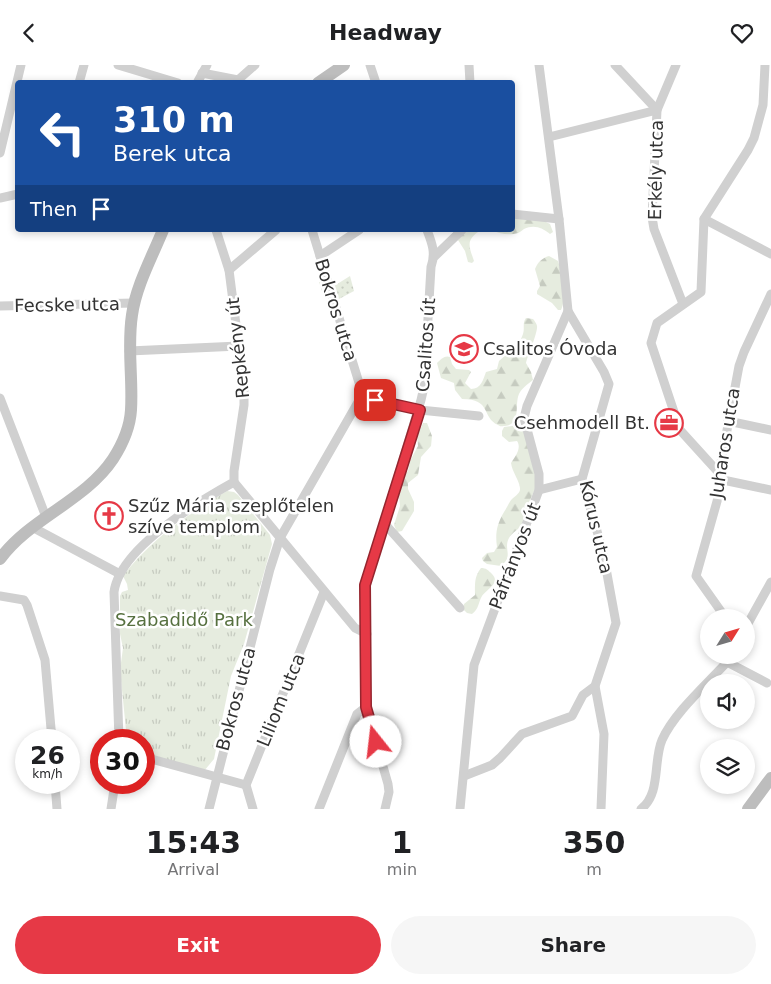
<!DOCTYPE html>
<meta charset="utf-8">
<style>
body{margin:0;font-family:"DejaVu Sans",sans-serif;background:#f6f6f6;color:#202124;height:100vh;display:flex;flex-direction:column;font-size:19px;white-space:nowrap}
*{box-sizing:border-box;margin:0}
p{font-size:16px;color:#757577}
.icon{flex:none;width:28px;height:28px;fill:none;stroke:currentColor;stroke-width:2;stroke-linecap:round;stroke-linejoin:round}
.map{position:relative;height:744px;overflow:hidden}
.sheet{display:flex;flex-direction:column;background:#fff;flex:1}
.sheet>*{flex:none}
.banner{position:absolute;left:15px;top:15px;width:500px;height:152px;border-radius:5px;box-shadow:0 2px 8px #0003;background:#1a4fa0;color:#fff;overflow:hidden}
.needle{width:32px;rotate:53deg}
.tools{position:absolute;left:700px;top:544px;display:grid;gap:10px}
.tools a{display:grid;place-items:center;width:55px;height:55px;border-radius:50%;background:#fff;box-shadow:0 2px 8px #0003;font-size:25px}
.speed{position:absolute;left:15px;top:664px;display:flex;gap:10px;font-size:25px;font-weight:700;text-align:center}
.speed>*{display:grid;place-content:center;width:65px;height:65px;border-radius:50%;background:#fff;box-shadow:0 2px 8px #0003;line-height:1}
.speed small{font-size:12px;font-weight:400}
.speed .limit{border:8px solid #d22;background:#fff;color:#111}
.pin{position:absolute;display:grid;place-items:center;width:42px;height:42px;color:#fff;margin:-21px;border-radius:10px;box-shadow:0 2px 8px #0006}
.me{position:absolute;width:55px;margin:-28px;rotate:344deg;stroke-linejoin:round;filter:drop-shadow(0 0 4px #0008)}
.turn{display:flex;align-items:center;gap:18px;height:105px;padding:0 15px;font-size:22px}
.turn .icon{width:65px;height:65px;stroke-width:2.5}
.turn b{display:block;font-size:35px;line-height:42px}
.then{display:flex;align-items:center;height:48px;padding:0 15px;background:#0003;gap:10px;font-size:19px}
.eta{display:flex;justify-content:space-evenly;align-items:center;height:85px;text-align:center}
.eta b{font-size:30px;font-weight:800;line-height:35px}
.button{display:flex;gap:10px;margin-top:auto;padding:10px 15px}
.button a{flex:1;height:58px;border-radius:30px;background:#e63946;color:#fff;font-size:20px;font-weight:800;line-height:58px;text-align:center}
.button a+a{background:#f6f6f6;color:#202124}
header{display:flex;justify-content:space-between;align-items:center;height:65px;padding:0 15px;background:#fff;font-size:22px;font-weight:800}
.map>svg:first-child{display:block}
</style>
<header><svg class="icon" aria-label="back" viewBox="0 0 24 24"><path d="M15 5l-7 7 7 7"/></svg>Headway<svg class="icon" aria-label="heart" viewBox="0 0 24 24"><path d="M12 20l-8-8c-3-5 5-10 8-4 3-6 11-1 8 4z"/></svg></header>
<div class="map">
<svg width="771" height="744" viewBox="0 0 771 744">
<defs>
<pattern id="grass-dots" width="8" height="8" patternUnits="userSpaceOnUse" patternTransform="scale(1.25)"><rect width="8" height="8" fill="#e6ecdf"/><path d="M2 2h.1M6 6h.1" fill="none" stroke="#c6cbc0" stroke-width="1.8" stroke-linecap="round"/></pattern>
<pattern id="forest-firs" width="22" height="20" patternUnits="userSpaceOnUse" patternTransform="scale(1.25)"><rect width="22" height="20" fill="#e6ecdf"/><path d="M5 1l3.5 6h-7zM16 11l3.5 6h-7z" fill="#c6cbc0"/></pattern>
<pattern id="park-tufts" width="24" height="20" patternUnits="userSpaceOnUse" patternTransform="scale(1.25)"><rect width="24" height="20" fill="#e6ecdf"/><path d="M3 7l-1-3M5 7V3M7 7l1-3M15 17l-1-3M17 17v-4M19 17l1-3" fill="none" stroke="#c6cbc0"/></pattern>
</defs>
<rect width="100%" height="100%" fill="#fff"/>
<path fill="url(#grass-dots)" d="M350,211l4,15 -15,8 -11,-6 -5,2 -4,-13 4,-1 11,5z"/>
<g fill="url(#forest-firs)">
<path d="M513,151l29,4 8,4 3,8 -3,2c-7,-6 -16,-10 -26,-5 -2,1 -3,3 -6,4 -10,3 -19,0 -28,-3h22z"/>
<path d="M465,165h16c-16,10 -12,16 -7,31l-2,2 -4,-1 -3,-11 -7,-11z"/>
<path d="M549,191l9,5c4,12 9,38 3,49h-3l-6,-7 -15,-9v-3l3,-5 -5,-17c3,-7 7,-11 14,-13z"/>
<path d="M526,253l7,1c1,1 4,5 4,7 1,6 -9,29 -11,37l5,9 2,8c-5,4 -11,8 -14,14 -5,11 3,30 -14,32 -4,0 -4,1 -7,-1 -17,-8 -6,-26 -36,-26l-7,-9 -1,-7 -13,-5 -4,-15c4,-4 8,-8 13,-6l2,7 4,5 13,1 2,2 -6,11 6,6c10,0 12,-9 15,-17l11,-3 2,-8c12,-11 18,-11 24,-27 2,-6 -1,-11 3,-16z"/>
<path d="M423,358h4l5,13 -1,10 -10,11 -3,18 -10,8v6l6,13v9l-12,20 -5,1 -3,-7 6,-19 -2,-21 4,-9 6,-5 2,-10 8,-15 -1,-9z"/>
<path d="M520,360l3,2c5,19 14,38 13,57 -1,8 -6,14 -8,22 -2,6 -3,13 -6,18 -3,6 -10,8 -13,14 -6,11 5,18 -8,28l-14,-2 -4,-3 -1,-3 5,-5 7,-1 3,-5c-2,-14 0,-23 7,-35 3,-4 5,-10 8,-13 3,-3 7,-5 8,-9 1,-7 -8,-18 -9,-27 4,-6 11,-15 6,-22l-8,1 -7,-6v-5l2,-4z"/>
<path d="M481,503c5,0 7,2 11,6 9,9 -5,15 -10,22 -4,7 -3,13 -10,18l-5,-1 -4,-4 1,-5 11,-9c0,-11 -1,-18 6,-27z"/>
</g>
<path fill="url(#park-tufts)" d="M227,426l7,1 4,3 32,40 2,9 -28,100 -13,32 -17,83 -10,12 -60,-17v-14h-17l-7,-70 3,-22 -3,-14v-38l2,-4 6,-2 -1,-6 -4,-8c27,-36 66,-63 104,-85z"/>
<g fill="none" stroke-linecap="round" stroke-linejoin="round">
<g stroke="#d0d0d0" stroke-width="9">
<path d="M118,0l60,18"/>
<path d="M370,0l6,18"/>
<path d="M469,0l1,18"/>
<path d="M676,0l-19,45 -5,107 2,12 29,75"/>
<path d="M202,8l36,7 2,3"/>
<path d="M238,15l17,-15"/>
<path d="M79,18l5,-18"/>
<path d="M197,18l10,-18"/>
<path d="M549,72l108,-27 -42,-45"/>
<path d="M0,88l21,-88"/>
<path d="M0,133l18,-4"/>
<path d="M512,149l47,5"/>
<path d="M704,154l67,35"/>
<path d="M320,191l39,-26"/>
<path d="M434,192l28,-27"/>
<path d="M229,205l47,-40"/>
<path d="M0,241l134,-3"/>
<path d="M129,286l110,-5"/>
<path d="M361,332l59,13 59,6"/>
<path d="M0,333l46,119"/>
<path d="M728,356l43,9"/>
<path d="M719,408l-39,-43 -29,-87 6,-20 44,-31 3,-73 44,-69 6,-12 9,-33 2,-40"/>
<path d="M723,415l48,10"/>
<path d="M234,417l121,146 12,6"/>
<path d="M539,425l43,-11"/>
<path d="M384,458l76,85"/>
<path d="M32,462l88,47"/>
<path d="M0,531l24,4 3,5 18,55 7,80"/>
<path d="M725,552l-29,-41 27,-96 -4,-7 20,-107 5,-14 27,-58"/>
<path d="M746,562l25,-45"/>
<path d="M727,597l40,21"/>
<path d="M595,621l9,48 -3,75"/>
<path d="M119,675l-5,-148c6,-44 84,-90 120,-110v-11l10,-66v-18l-15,-117 -13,-40"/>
<path d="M144,692l102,28"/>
<path d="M464,711l28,-11 8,-7 22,-24 50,-18 11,-21 12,-9 21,-63 -13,-71 -21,-73 27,-95 -5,-12 -36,-61 -9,-92 -20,-154"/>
<path d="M55,718l2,26"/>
<path d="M111,744l4,-26"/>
<path d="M209,744l61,-240 10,-31 81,-141 -1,-11 -48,-156"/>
<path d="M253,744l-7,-24 78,-193"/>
<path d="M319,744l38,-95 9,-7"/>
<path d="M385,744l4,-17 -1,-8 -22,-77 -1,-121 56,-186 3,-13 7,-120c5,-14 1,-24 -4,-37"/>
<path d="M460,744l14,-144 65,-175v-16l-15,-56 3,-12 41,-95"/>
<path d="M641,744c20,-15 12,-48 21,-69 12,-27 44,-55 65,-78l4,-7"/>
</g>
<g stroke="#bdbdbd" stroke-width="12">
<path d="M318,18l26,-18"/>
<path d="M0,494c30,-41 85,-58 113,-100 9,-14 17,-32 18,-49 2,-32 -4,-63 1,-95 4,-29 20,-58 31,-85"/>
<path d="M748,744l23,-31"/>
</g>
</g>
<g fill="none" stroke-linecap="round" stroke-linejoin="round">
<defs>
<path id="route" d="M375,335l45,10 -55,175 1,122 10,35"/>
</defs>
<use href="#route" stroke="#96252e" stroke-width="12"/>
<use href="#route" stroke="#e63946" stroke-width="9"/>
</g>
<defs>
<symbol id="school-ring" viewBox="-11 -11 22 22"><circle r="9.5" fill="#fff" stroke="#e63946" stroke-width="1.5"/><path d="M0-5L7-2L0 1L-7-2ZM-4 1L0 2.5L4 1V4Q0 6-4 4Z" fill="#e63946"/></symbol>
<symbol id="office-ring" viewBox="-11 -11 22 22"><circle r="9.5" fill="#fff" stroke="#e63946" stroke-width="1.5"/><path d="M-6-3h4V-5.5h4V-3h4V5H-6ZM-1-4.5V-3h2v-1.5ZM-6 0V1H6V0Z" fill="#e63946"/></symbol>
<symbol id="church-ring" viewBox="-11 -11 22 22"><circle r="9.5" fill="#fff" stroke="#e63946" stroke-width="1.5"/><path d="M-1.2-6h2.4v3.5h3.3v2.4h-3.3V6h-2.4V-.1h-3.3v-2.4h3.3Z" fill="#e63946"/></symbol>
</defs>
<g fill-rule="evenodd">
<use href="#school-ring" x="448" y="268" width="32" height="32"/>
<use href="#office-ring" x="653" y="342" width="32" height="32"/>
<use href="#church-ring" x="93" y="435" width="32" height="32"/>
</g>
<g text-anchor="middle" stroke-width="5" stroke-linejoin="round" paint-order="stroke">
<g font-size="18" fill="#333" stroke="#fff">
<text transform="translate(656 105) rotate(-89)" y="6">Erkély utca</text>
<text transform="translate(67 240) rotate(-1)" y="6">Fecske utca</text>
<text transform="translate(336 245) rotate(73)" y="6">Bokros utca</text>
<text transform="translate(426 280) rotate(-86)" y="6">Csalitos út</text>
<text transform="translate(238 283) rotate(-96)" y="6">Repkény út</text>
<text transform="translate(725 378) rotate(-81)" y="6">Juharos utca</text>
<text transform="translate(596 462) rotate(77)" y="6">Kórus utca</text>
<text transform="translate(515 491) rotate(-69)" y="6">Páfrányos út</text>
<text transform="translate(236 634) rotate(-75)" y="6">Bokros utca</text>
<text transform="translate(281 635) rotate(-68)" y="6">Liliom utca</text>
</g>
<g font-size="18" fill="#333" stroke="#fff" text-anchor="start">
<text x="483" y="290">Csalitos Óvoda</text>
<text x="650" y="364" text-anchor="end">Csehmodell Bt.</text>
<text x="128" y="447">Szűz Mária szeplőtelen<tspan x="128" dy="21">szíve templom</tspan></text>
</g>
<g font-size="18" fill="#56703f" stroke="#fff">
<text x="184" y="561">Szabadidő Park</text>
</g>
</g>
</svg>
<div class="tools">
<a><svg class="needle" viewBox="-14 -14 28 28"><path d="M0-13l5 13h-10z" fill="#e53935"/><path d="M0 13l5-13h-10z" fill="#757577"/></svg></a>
<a><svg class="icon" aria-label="sound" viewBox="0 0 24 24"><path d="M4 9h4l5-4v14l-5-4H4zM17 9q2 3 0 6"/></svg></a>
<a><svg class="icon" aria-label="layers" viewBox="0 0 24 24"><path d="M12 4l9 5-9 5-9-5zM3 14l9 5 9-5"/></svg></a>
</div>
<div class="speed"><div>26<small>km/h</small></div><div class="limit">30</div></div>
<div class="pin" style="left:375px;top:335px;background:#d93025"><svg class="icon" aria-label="arrive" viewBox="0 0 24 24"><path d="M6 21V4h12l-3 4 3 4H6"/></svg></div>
<svg class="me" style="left:376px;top:677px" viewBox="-20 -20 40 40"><circle r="19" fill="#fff"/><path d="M0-13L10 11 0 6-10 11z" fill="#e63946"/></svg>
<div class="banner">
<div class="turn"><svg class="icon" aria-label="left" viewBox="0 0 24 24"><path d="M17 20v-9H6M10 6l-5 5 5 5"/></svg><div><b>310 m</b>Berek utca</div></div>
<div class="then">Then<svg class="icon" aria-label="arrive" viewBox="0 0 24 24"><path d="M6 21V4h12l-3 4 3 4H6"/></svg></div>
</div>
</div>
<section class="sheet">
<div class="eta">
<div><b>15:43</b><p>Arrival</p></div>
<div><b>1</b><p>min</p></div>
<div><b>350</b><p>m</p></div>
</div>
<div class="button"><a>Exit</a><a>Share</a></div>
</section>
